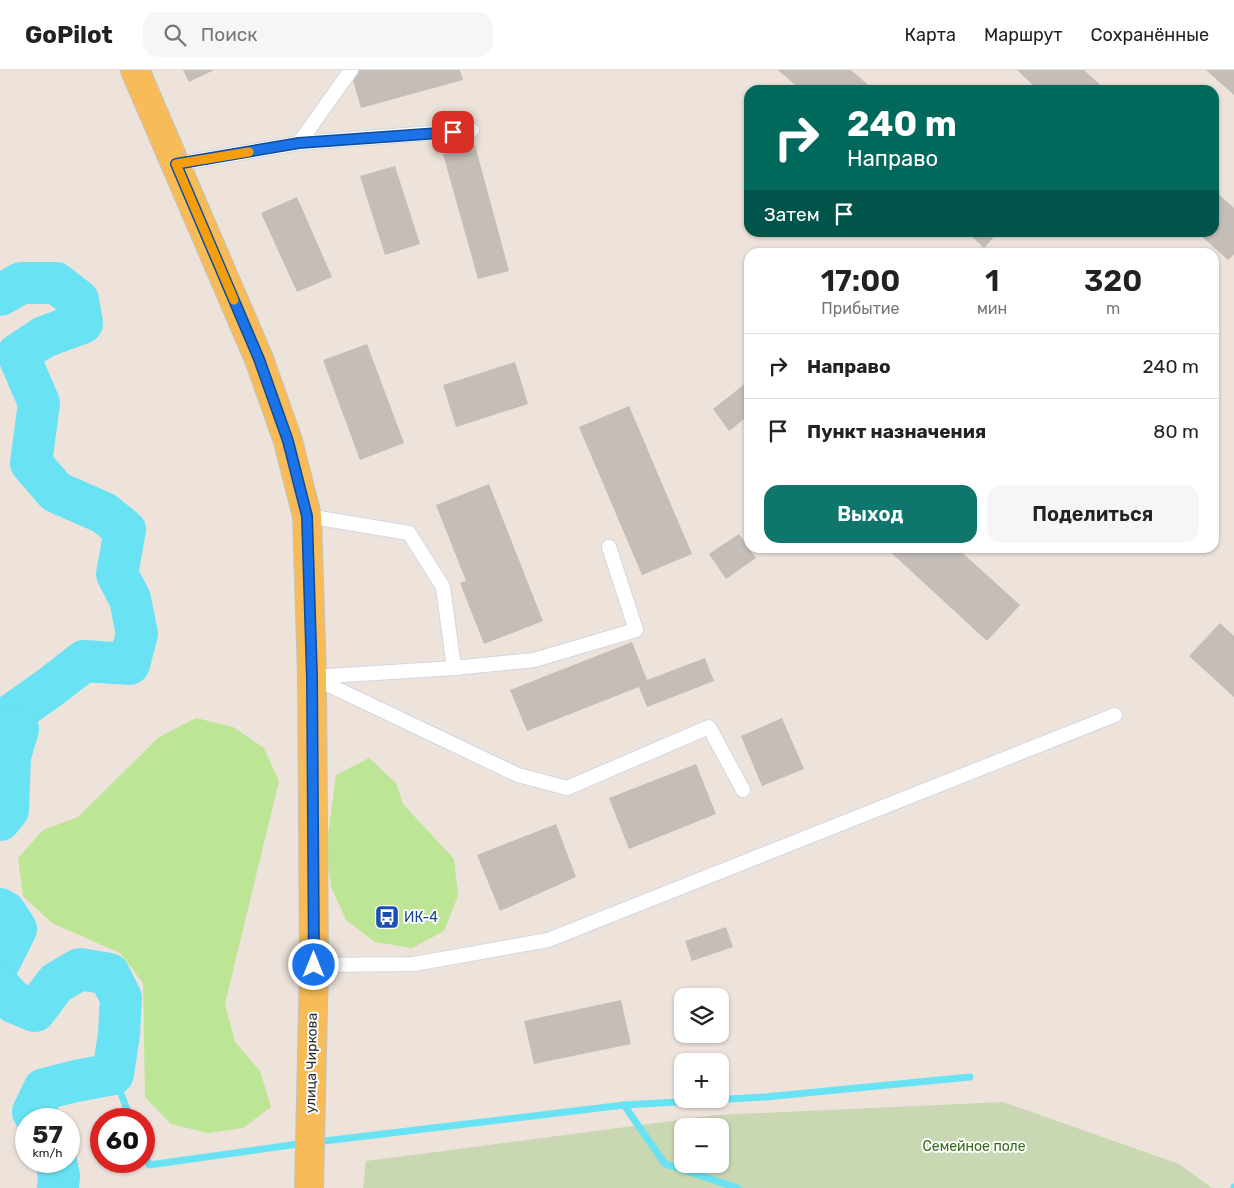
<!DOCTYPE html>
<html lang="ru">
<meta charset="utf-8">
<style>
body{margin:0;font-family:Rubik,sans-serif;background:#f6f6f6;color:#222;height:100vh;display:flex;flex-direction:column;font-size:19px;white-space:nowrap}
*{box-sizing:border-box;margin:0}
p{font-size:16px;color:#767676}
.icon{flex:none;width:28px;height:28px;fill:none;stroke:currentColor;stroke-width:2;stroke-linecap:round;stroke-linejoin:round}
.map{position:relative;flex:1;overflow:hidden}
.panel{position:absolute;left:744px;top:178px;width:475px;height:305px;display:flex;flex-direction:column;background:#fff;border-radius:15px;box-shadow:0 1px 4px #0004}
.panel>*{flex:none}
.hud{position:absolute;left:744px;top:15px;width:475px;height:152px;border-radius:15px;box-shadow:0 1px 4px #0004;background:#00695c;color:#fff;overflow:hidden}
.fabs{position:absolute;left:674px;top:918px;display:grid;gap:10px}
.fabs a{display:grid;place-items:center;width:55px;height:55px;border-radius:10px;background:#fff;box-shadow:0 1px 4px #0004;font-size:25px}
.speed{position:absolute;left:15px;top:1038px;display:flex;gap:10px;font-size:25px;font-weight:700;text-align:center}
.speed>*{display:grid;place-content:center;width:65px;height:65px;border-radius:50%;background:#fff;box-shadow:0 1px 4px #0004;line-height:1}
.speed small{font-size:12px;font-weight:400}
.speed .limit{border:8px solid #d22;background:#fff;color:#111}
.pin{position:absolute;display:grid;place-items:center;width:42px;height:42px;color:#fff;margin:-21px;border-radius:10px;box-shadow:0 2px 8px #0006}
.me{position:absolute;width:55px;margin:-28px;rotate:0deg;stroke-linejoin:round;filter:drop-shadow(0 0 4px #0008)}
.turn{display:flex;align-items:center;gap:18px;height:105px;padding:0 20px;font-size:22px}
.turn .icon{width:65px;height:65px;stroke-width:2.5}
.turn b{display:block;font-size:35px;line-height:42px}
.then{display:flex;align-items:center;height:48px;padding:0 20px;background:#0003;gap:10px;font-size:19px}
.eta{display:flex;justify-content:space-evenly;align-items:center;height:85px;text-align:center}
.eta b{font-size:30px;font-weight:600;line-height:35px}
.action{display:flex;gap:10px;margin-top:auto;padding:10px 20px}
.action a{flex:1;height:58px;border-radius:15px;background:#0f766e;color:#fff;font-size:20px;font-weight:600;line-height:58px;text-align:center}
.action a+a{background:#f6f6f6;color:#222}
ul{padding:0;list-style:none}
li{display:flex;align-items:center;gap:15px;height:65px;padding:0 20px;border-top:1px solid #e0e0e0}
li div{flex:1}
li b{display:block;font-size:19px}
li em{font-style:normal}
header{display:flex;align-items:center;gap:30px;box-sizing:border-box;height:70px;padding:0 25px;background:#fff;border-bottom:1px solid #e0e0e0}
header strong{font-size:24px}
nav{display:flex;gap:28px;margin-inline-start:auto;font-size:18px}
.search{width:350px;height:45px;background:#f6f6f6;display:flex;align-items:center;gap:12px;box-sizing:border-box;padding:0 18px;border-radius:15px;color:#767676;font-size:19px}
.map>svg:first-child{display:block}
</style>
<header>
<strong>GoPilot</strong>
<div class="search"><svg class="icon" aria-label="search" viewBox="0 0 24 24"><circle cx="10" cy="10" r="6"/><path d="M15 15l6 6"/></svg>Поиск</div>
<nav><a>Карта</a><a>Маршрут</a><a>Сохранённые</a></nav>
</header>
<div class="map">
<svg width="1234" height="1118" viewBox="0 0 1234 1118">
<rect width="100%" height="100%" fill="#ede3db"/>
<g fill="#bce695">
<path d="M196,648l37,9 31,21 15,33 -54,223 10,38 25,29 11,36 -28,21 -35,5 -37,-9 -26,-27 -2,-114 -23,-30 -68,-30 -29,-27 -5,-38 25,-28 35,-13 81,-80z"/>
<path d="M369,688l27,25 7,21 51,55 4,37 -14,35 -32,17 -37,-6 -29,-22 -15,-33 -5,-37 10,-75z"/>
</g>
<path fill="#c9d7b2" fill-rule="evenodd" d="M1003,1032l176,62 33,24h-849l3,-27 351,-46zM682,1056h38v38h-38z"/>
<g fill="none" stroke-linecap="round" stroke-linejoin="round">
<g stroke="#69e2f4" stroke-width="7">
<path d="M113,1004l18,45"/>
<path d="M624,1035l41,59 73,24"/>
<path d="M316,1072l308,-37 141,-8 205,-20"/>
<path d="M144,1082l5,13 156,-22"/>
<path d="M1234,1118v-1"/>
</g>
<g stroke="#69e2f4" stroke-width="42">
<path d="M0,225l21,-12h35l22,17 4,23 -38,14 -26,17 21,49 -8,60 25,29 48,21 21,17 -8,44 13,25 7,35 -8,30 -45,-3 -32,25 -52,37"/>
<path d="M0,656l18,3 -8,27 -2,54 -8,10"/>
<path d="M0,839l5,3 11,17 -16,32"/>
<path d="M0,917l15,16 20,8 21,-28 24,-14 29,5 12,24 -2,36 -6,40 -37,7 -32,8 -11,23 4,7"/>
<path d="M56,1091l3,15 -1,12"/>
</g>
</g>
<g fill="#c5bdb8">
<path d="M183,0h31l-25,12z"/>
<path d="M350,0h110l3,10 -102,28z"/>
<path d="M778,0h73l23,20h-73z"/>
<path d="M1017,0h67l22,20h-68z"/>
<path d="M1206,0h28v25z"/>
<path d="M475,75l34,126 -31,8 -35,-125z"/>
<path d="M395,96l25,78 -35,11 -25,-79z"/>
<path d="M1214,120l20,18v46l-6,6 -31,-28h17z"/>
<path d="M297,127l35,80 -35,15 -36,-79z"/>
<path d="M967,162h31l-14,16z"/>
<path d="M367,274l37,99 -44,17 -37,-100z"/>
<path d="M515,292l13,42 -72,23 -13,-42z"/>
<path d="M746,313l3,4v28l-20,16 -16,-22z"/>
<path d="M629,336l63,148 -50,21 -63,-148z"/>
<path d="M489,414l54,137 -59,23 -24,-61 6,-2 -30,-76z"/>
<path d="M739,464l17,24 -30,21 -17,-25z"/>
<path d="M886,478h71l63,57 -33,36z"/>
<path d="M1220,553l14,13v61l-45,-41z"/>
<path d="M632,572l15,38 58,-22 9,23 -67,26 -8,-20 -112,44 -17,-41z"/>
<path d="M782,648l22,51 -42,17 -21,-50z"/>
<path d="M696,694l20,50 -87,35 -20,-51z"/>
<path d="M556,754l20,53 -76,34 -23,-56z"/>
<path d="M726,857l7,20 -41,14 -7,-20z"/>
<path d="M621,930l10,44 -97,20 -10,-43z"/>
</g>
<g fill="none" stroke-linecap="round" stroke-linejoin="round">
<defs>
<g id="lane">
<path d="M299,73l173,-13"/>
<path d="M177,94l122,-21 52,-73"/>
<path d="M307,446l102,17 34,54 11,81 -141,9"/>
<path d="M454,598l80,-8 102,-30 -27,-83"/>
<path d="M312,607l206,98 49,13 142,-61 34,63"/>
<path d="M314,895l100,-1 134,-24 567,-225"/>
</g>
<path id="primary" d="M135,0l124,289 29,82 19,75 5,161 2,288 -5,223"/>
</defs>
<use href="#lane" stroke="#d0d7e4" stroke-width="16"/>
<use href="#primary" stroke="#c3c3c3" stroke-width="30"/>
<use href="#lane" stroke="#fff" stroke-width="14"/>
<use href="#primary" stroke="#f7bb57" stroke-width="28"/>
</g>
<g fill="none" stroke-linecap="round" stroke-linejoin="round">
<defs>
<path id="route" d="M314,895l-2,-287 -5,-162 -19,-75 -29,-82 -83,-195 123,-21 154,-11"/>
</defs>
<use href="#route" stroke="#114b97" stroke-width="12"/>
<use href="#route" stroke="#1a73e8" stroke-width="9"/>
<path stroke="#f59e0b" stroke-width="9" d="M234,230l-58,-136 73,-12"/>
</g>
<defs>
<symbol id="bus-square" viewBox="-11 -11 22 22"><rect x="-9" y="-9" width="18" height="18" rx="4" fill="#1a4fb4" stroke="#fff"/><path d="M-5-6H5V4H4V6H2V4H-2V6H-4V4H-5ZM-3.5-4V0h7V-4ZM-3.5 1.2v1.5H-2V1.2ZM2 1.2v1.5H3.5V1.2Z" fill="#fff"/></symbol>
</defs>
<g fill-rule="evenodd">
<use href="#bus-square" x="373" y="833" width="28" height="28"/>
</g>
<g text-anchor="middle" stroke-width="4" stroke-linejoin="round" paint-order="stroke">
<g font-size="14" fill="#164399" stroke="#fff" text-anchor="start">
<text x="404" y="852">ИК-4</text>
</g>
<g font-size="14" fill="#2a2a2a" stroke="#fff">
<text transform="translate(311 993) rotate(-89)" y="5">улица Чиркова</text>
</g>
<g font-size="14" fill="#346a17" stroke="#fff">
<text x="974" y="1081">Семейное поле</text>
</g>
</g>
</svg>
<div class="fabs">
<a><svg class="icon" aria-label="layers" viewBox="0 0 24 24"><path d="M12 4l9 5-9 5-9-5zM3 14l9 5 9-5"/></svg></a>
<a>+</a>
<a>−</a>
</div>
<div class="speed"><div>57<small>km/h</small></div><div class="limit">60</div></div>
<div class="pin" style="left:453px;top:62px;background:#d93025"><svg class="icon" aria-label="arrive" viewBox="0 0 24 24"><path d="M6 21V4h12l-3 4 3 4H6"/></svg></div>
<svg class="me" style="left:314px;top:895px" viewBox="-20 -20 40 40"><circle r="17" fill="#1a73e8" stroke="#fff" stroke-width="3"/><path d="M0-11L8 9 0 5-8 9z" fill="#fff"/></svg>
<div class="hud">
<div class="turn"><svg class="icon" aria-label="right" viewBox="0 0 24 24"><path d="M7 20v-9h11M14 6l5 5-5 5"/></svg><div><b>240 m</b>Направо</div></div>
<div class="then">Затем<svg class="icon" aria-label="arrive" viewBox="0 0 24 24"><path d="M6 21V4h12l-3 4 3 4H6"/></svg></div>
</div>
<section class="panel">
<div class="eta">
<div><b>17:00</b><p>Прибытие</p></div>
<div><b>1</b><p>мин</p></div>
<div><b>320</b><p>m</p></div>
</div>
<ul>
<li><svg class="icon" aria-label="right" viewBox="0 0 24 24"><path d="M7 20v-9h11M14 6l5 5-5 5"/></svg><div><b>Направо</b></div><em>240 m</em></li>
<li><svg class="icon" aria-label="arrive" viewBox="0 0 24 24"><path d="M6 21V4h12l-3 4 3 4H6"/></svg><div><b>Пункт назначения</b></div><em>80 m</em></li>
</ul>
<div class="action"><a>Выход</a><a>Поделиться</a></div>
</section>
</div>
